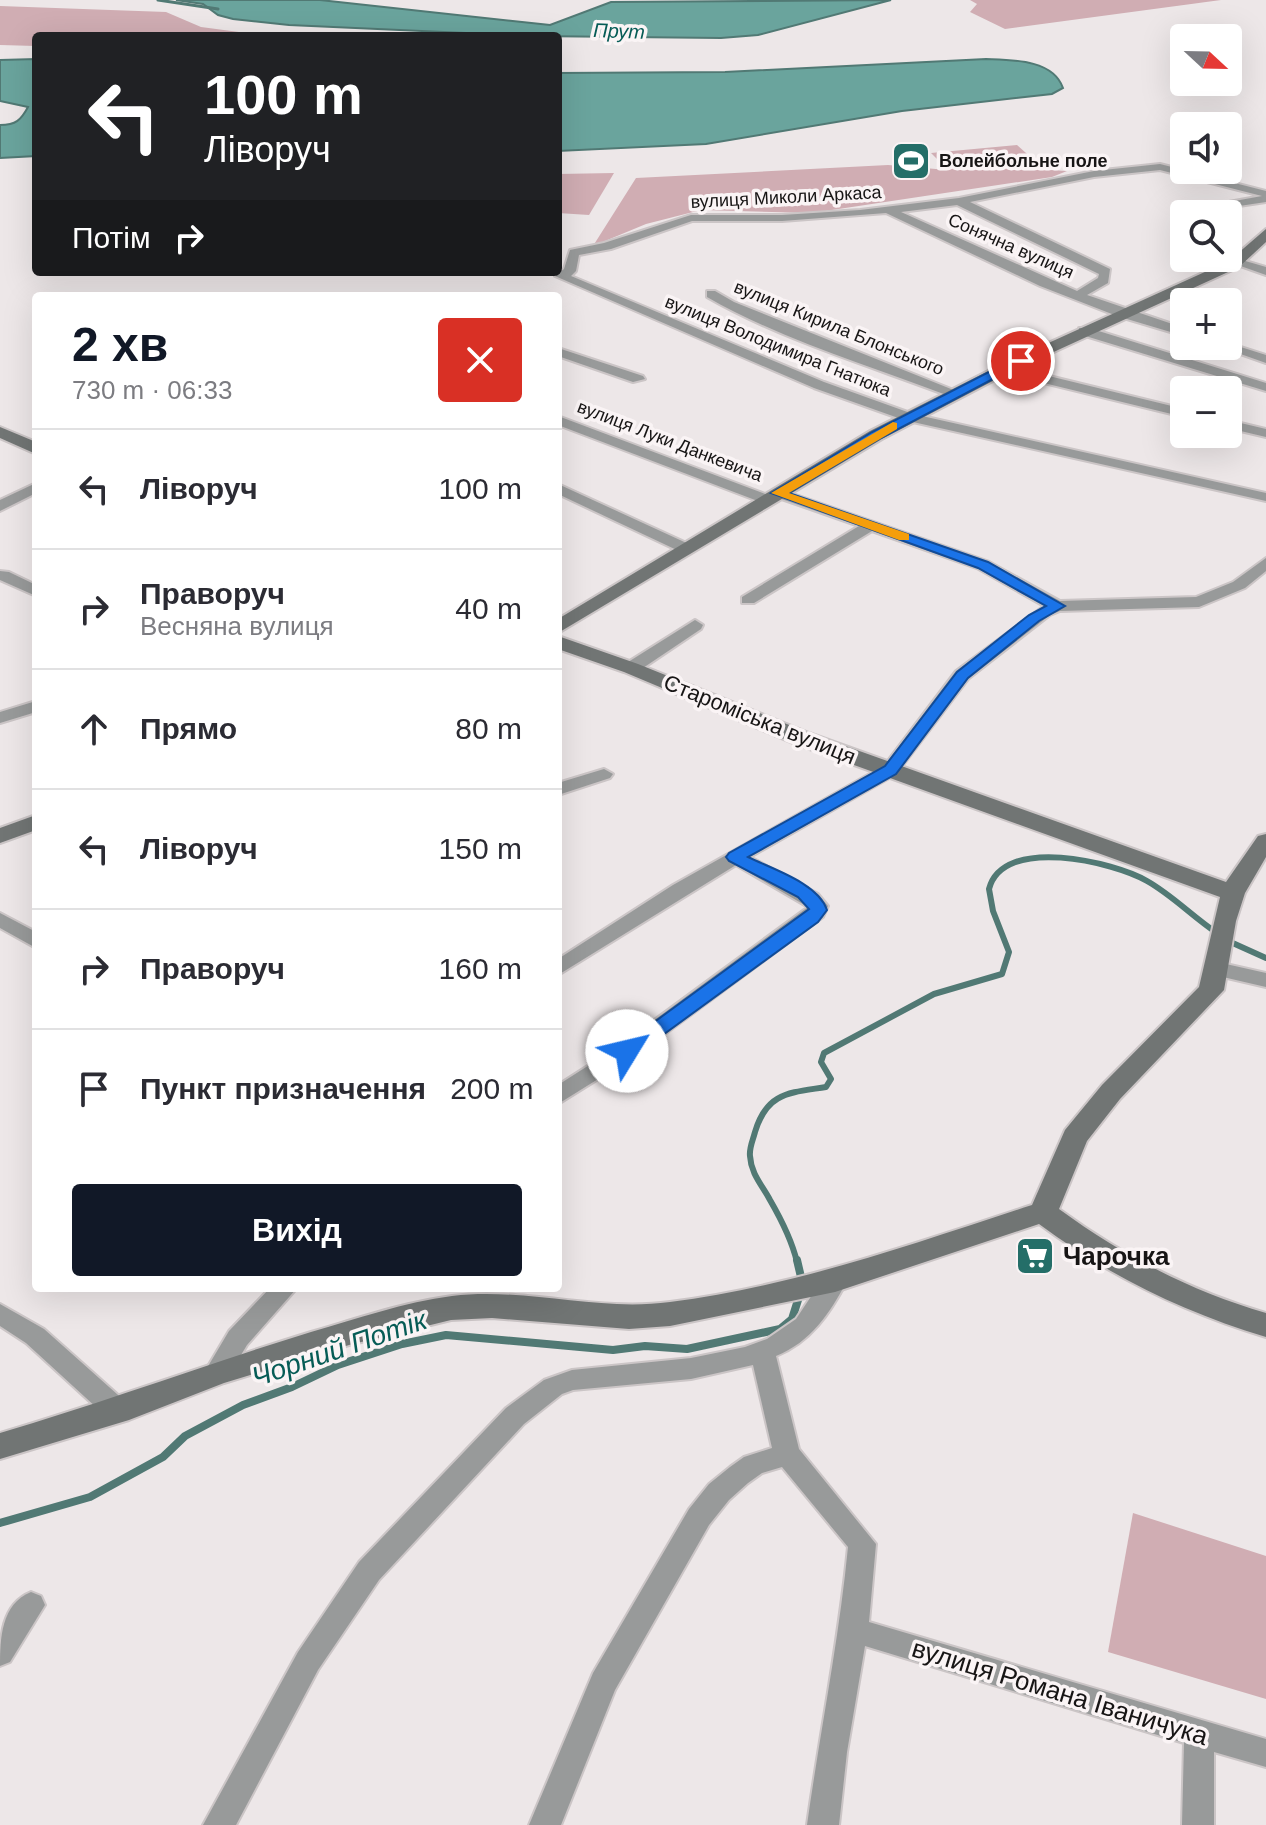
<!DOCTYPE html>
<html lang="uk">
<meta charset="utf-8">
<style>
body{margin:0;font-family:Arial,sans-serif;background:#f2f2f3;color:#2b2b33;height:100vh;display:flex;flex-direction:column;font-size:30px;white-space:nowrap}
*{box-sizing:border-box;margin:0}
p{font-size:26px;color:#7c7c81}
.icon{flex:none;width:44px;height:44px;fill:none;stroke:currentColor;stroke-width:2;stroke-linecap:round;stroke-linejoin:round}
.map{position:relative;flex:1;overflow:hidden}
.panel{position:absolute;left:32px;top:292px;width:530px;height:1000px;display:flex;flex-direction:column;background:#fff;border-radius:8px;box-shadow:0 8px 32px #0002}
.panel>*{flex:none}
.guide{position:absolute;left:32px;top:32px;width:530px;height:244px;border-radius:8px;box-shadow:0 8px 32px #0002;background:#202124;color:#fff;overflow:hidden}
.needle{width:52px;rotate:112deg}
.buttons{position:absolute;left:1170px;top:24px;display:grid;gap:16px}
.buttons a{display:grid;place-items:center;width:72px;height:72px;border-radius:8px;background:#fff;box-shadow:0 8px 32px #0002;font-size:40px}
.pin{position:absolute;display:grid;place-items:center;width:68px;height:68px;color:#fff;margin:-34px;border:4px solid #fff;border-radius:50%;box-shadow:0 2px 8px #0007}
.me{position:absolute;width:88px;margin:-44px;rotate:54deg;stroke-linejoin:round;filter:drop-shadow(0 0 6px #0008)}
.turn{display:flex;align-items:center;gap:28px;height:168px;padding:0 40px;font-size:36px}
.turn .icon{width:104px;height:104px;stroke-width:2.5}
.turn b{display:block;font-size:56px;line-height:68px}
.then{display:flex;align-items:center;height:76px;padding:0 40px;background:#0003;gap:16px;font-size:30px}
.round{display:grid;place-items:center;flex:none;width:84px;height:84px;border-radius:8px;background:#f2f2f3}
.summary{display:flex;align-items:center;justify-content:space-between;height:136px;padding:0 40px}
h1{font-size:48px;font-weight:600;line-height:60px;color:#111827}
.action{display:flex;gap:16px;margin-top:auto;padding:16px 40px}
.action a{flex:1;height:92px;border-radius:8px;background:#111827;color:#fff;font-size:32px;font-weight:600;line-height:92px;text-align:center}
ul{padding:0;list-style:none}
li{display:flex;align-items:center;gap:24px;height:120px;padding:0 40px;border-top:2px solid #e1e1e2}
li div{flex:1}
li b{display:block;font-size:30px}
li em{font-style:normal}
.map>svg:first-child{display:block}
</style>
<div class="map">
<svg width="1266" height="1825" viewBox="0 0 1266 1825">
<rect width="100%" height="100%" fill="#ede7e8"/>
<g fill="#d0adb3">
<path d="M970,0h251l-216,29 -35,-17 7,-8z"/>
<path d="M0,6l166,6 35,15 69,9h-234v10l-36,-1z"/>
<path d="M1017,145l18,16 -84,8 63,-1 53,3 -15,6 -240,36 -111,-3 -55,14 -53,22 43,-68 252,-13 60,5 -17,-17z"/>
<path d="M614,173l-25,42 -31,-2v-39z"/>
<path d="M1133,1513l133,43v143l-158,-47z"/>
</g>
<g fill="#6aa49d" stroke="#517974" stroke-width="2">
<path d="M176,0h144l230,25 61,-23 280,-2 -133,35 -37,3 -189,-2 -243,-11 -56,-6 -15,-4 -15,-11z"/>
<path d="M36,59v97l-36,2v-33c16,0 21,-5 28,-18l-28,-6v-41z"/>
<path d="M986,59c25,1 67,0 77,29l-11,6 -150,17 -196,33 -148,7v-78l167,-1z"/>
</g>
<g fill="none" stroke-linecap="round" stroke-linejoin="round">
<path stroke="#517974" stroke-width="3" d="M158,0l60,9"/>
<g stroke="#517974" stroke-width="6">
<path d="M1226,940l40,18"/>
<path d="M797,1262c-5,-21 -16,-43 -27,-62 -8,-15 -19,-26 -20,-44 -1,-8 3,-16 5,-24 12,-40 34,-39 71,-45l5,-8 -10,-17 3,-9 110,-59 68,-20 7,-22 -16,-41 -4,-22c14,-54 125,-27 158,-8 25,14 46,36 70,52"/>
</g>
<g stroke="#517974" stroke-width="8">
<path d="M797,1260l4,17"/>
<path d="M0,1523l90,-26 73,-40 22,-21 58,-31 49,-18 46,-22 64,-21 44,-9 167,15 32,-4 42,3 93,-20 12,-10 6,-19"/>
</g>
<defs>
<g id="street">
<path d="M1160,164l106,27v11l-74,11v-4l4,-1 66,-12 -102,-26 -66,7 -124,25 140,67 -2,14 -21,12 97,33v8l-67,-20 -77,-30 -154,-73 -104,8h-90l-81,28 -32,6 -3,16 -5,5 253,106 89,32 353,79v8l-362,-81 -90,-32 -259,-112 9,-7 6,-19 34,-7 87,-28h91l78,-5 99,-12 135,-27zM957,205l142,69 -1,4 -21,13 -176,-79z"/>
<path d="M1235,258l31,9v8l-31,-11z"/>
<path d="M707,291h8l19,11 227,91 -12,3c-79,-30 -169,-57 -242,-99z"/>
<path d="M1079,328h10l177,55v8l-187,-57z"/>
<path d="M1228,343l38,12v8l-48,-17h10z"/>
<path d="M558,348l85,28 2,3 -12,3 -75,-26z"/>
<path d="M1004,365l180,44v8l-185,-45v-6z"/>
<path d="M558,416l215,81 3,3 -3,3h-10l-205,-78z"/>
<path d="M1228,420l38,9v8l-38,-9z"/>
<path d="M36,483v10l-36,18v-11z"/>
<path d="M558,484l135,62 2,3 -8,5 -6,-2 -123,-58z"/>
<path d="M778,489l211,73 71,39 136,-4 37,-15 33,-24v13l-21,17 -46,19 -139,4 -10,4 -82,64 -72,95 -146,83 68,37 10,12 -5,11 -188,139 -77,48v-19l61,-39 189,-139 -72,-42 -178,110v-16l115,-74 211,-119 72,-95 88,-65 -67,-38 -105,-37 -118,72h-12v-6l117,-71 -86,-30 -2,-3z"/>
<path d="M0,571l9,1 27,13v11l-36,-16z"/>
<path d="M695,620l8,5 -2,4 -64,43h-12l-3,-4 3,-4z"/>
<path d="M36,701v11l-36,11v-11z"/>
<path d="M604,769l9,5 -3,4 -52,17v-12z"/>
<path d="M0,913l36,19v16l-36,-20z"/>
<path d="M1217,962l49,11v14l-56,-13 -3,-5 3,-5z"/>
<path d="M835,1272l9,2 3,7c-17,32 -36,61 -71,75l23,93 77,95 -7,78 397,117v28l-52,-15v73h-32l2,-82 -319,-97 -18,106 -8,73h-32c13,-93 32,-184 41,-278l-66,-80 -20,6 -14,10 -19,17 -20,25 -94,165 -54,135h-32l64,-152 96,-164 20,-25 21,-17 14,-10 28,-9 -19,-83 -62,14 -118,11 -11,4 -38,30 -145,156 -61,90 -82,155h-33l95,-173 61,-90 147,-154 38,-28 28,-10 119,-12 54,-11 22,-8 29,-20 30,-45z"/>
<path d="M270,1288h27l-50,57 -21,35 -9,3 -9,-3 -4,-7 25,-42z"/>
<path d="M0,1304l44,25 83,74 4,8 -4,8 -9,3 -9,-3 -83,-76 -26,-17z"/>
<path d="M31,1592l10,4 4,9 -35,57 -10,4c0,-27 1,-62 31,-74z"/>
</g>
<g id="secondary">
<path d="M1266,229v13l-27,25 -229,105 -128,67 -324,194v-14l312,-188 128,-65 231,-105z"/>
<path d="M0,427l36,15v12l-36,-16z"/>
<path d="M558,636l80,28 171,69 417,149 32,-46 8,-2v23l-21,36 -9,28 -12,69 -104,109 -33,42 -28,68c63,46 131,82 207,104v24c-83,-25 -157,-61 -227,-113l-204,68 -165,34 -41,3 -137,-11 -41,2 -102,25 -125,38 -95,37 -129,39v-26c105,-31 207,-69 311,-101 45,-13 94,-30 141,-36 73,-9 145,16 218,6 125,-16 243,-58 362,-97l33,-75 37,-45 97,-98 21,-90 -427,-154 -169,-71 -66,-23z"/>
<path d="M36,815v15l-36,13v-15z"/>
</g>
</defs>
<use href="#street" stroke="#cbc5c6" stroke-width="4"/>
<use href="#secondary" stroke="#cbc5c6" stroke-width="4"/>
<use href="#street" fill="#989a9a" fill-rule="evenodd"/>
<use href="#secondary" fill="#717574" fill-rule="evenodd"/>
</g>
<path fill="#1a73e8" stroke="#114b97" stroke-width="2" d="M1016,358l11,3 -146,77 -92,55 199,69 77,44 -26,15 -71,57 -72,96 -148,83c24,12 70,26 79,53l-9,12 -184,134h-14l-3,-5 3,-4 189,-138 -11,-12 -69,-36 -3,-4 3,-4 156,-87 72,-94 72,-57 17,-9 -68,-38 -207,-75 101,-61z"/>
<path fill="#f59e0b" d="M893,422l4,1v6l-108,64 120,41v6h-10l-128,-47z"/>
<defs>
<symbol id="stadium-square" viewBox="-11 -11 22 22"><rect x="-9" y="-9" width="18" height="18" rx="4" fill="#246e68" stroke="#faf4f5"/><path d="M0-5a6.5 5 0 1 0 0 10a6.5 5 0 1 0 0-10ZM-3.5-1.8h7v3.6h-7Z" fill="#fff"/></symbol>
<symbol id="supermarket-square" viewBox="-11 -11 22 22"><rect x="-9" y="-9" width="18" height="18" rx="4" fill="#246e68" stroke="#faf4f5"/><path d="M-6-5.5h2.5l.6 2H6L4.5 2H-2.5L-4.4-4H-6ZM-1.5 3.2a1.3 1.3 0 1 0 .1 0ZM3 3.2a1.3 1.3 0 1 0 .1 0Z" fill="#fff"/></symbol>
</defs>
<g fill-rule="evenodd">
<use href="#stadium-square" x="889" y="139" width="44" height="44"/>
<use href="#supermarket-square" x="1013" y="1234" width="44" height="44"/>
</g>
<g text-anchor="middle" stroke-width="7" stroke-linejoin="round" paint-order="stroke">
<g font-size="18" font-weight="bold" fill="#171515" stroke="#faf4f5" text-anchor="start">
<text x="939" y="167">Волейбольне поле</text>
</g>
<g font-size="18" fill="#171515" stroke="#faf4f5">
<text transform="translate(786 197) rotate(-3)" y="6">вулиця Миколи Аркаса</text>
<text transform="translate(1011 246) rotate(24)" y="6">Сонячна вулиця</text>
<text transform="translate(839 328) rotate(22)" y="6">вулиця Кирила Блонського</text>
<text transform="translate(778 346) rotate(22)" y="6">вулиця Володимира Гнатюка</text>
<text transform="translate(670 441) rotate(21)" y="6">вулиця Луки Данкевича</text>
</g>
<g font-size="20" font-style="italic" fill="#065c56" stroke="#faf4f5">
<text transform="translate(619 31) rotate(2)" y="7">Прут</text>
</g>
<g font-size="22" fill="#171515" stroke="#faf4f5">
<text transform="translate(760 719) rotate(22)" y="8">Староміська вулиця</text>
</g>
<g font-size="26" font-weight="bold" fill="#171515" stroke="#faf4f5" text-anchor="start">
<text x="1063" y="1265">Чарочка</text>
</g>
<g font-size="26" fill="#171515" stroke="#faf4f5">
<text transform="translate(1060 1692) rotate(17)" y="9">вулиця Романа Іваничука</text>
</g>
<g font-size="28" font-style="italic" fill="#065c56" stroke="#faf4f5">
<text transform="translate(339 1348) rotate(-19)" y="10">Чорний Потік</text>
</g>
</g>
</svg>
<div class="buttons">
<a><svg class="needle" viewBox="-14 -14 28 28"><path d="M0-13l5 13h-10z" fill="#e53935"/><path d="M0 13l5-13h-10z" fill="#7c7c81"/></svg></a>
<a><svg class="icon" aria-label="sound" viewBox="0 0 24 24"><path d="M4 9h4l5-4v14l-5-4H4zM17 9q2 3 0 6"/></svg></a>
<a><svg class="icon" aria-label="search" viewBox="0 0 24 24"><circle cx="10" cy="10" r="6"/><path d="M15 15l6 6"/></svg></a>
<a>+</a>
<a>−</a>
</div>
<div class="pin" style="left:1021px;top:361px;background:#d93025"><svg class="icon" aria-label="arrive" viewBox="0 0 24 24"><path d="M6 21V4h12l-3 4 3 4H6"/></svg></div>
<svg class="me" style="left:627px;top:1051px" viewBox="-20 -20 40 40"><circle r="19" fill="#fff"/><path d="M0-13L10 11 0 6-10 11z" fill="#1a73e8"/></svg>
<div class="guide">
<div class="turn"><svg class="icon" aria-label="left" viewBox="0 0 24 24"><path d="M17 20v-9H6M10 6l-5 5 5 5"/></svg><div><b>100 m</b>Ліворуч</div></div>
<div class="then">Потім<svg class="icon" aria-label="right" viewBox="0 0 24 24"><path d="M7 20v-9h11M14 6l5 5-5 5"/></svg></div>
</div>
<section class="panel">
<div class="summary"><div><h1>2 хв</h1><p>730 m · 06:33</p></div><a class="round" style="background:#d93025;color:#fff"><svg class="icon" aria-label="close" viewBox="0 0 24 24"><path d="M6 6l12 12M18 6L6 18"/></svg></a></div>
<ul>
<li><svg class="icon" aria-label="left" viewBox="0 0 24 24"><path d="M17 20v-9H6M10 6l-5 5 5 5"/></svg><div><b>Ліворуч</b></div><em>100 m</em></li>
<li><svg class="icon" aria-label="right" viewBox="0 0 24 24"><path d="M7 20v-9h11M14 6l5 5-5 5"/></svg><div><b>Праворуч</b><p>Весняна вулиця</p></div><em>40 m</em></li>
<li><svg class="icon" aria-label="ahead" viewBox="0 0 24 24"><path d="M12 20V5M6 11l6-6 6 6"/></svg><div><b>Прямо</b></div><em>80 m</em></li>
<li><svg class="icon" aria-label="left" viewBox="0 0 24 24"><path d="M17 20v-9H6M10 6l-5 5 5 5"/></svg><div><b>Ліворуч</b></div><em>150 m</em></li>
<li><svg class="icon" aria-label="right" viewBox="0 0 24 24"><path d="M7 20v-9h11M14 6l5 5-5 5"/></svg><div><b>Праворуч</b></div><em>160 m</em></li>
<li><svg class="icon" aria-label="arrive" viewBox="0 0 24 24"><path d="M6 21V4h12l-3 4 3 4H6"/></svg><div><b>Пункт призначення</b></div><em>200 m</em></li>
</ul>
<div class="action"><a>Вихід</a></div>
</section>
</div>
